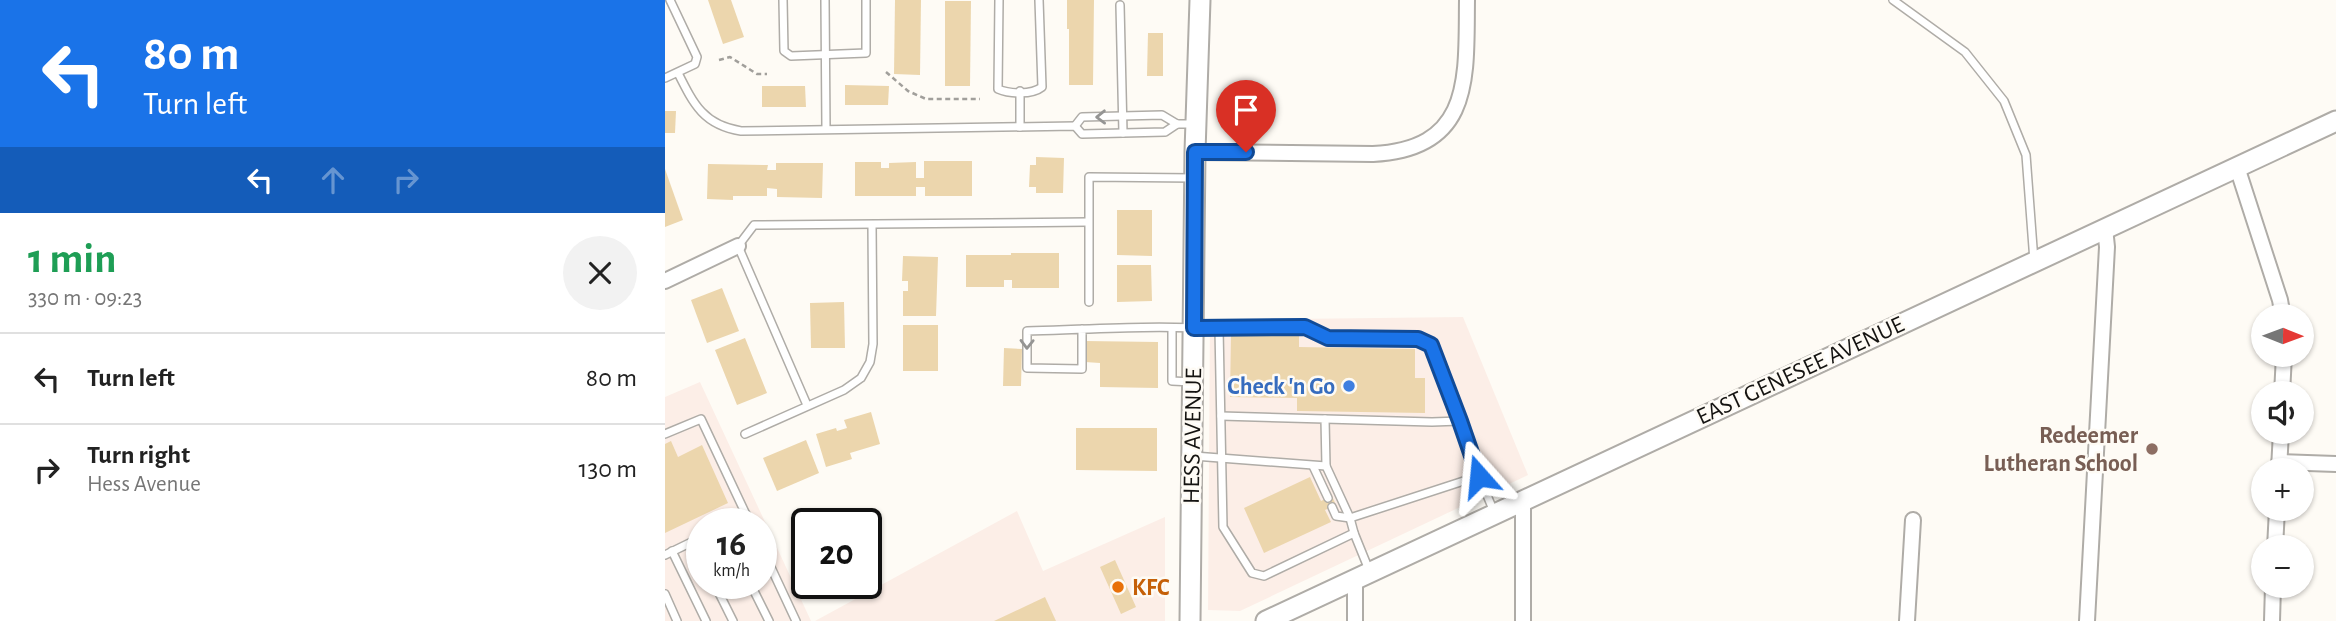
<!DOCTYPE html>
<meta charset="utf-8">
<style>
body{margin:0;font-family:"Alegreya Sans",sans-serif;background:#f2f2f2;color:#222;height:100vh;display:flex;flex-direction:column;font-size:26px;white-space:nowrap}
*{box-sizing:border-box;margin:0}
p{font-size:23px;color:#767676}
.icon{flex:none;width:38px;height:38px;fill:none;stroke:currentColor;stroke-width:2;stroke-linecap:round;stroke-linejoin:round}
.map{position:relative;flex:1;overflow:hidden}
.sheet{display:flex;flex-direction:column;background:#fff;width:665px}
.sheet>*{flex:none}
.hud{background:#1a73e8;color:#fff;overflow:hidden}
.needle{width:46px;rotate:91deg}
.controls{position:absolute;left:1586px;top:304px;display:grid;gap:14px}
.controls a{display:grid;place-items:center;width:63px;height:63px;border-radius:50%;background:#fff;box-shadow:0 2px 5px #0004;font-size:35px}
.speed{position:absolute;left:21px;top:508px;display:flex;gap:14px;font-size:35px;font-weight:700;text-align:center}
.speed>*{display:grid;place-content:center;width:91px;height:91px;border-radius:50%;background:#fff;box-shadow:0 2px 5px #0004;line-height:1}
.speed small{font-size:18px;font-weight:400}
.speed .limit{border:4px solid #111;border-radius:10px;background:#fff;color:#111}
.pin{position:absolute;display:grid;place-items:center;width:60px;height:60px;color:#fff;margin:-72px -30px;border-radius:50% 50% 50% 0;rotate:-45deg;box-shadow:0 0 7px #0007}
.pin .icon{rotate:45deg}
.me{position:absolute;width:77px;margin:-38px;rotate:342deg;stroke-linejoin:round;filter:drop-shadow(0 0 5px #0008)}
.turn{display:flex;align-items:center;gap:24px;height:147px;padding:0 28px;font-size:32px}
.turn .icon{width:91px;height:91px;stroke-width:2.5}
.turn b{display:block;font-size:49px;line-height:60px}
.lanes{display:flex;align-items:center;height:66px;padding:0 28px;background:#0003;justify-content:center;gap:35px;direction:ltr}
.lanes .off{opacity:.35}
.round{display:grid;place-items:center;flex:none;width:74px;height:74px;border-radius:37px;background:#f2f2f2}
.overview{display:flex;align-items:center;justify-content:space-between;height:119px;padding:0 28px}
h1{font-size:42px;font-weight:700;line-height:52px;color:#1e9e55}
ul{padding:0;list-style:none}
li{display:flex;align-items:center;gap:21px;height:91px;padding:0 28px;border-top:2px solid #e0e0e0}
li div{flex:1}
li b{display:block;font-size:26px}
li em{font-style:normal}
main{display:flex;flex:1;min-height:0}
.map>svg:first-child{display:block}
</style>
<main>
<section class="sheet">
<div class="hud">
<div class="turn"><svg class="icon" aria-label="left" viewBox="0 0 24 24"><path d="M17 20v-9H6M10 6l-5 5 5 5"/></svg><div><b>80 m</b>Turn left</div></div>
<div class="lanes"><svg class="icon" aria-label="left" viewBox="0 0 24 24"><path d="M17 20v-9H6M10 6l-5 5 5 5"/></svg><svg class="icon off" aria-label="ahead" viewBox="0 0 24 24"><path d="M12 20V5M6 11l6-6 6 6"/></svg><svg class="icon off" aria-label="right" viewBox="0 0 24 24"><path d="M7 20v-9h11M14 6l5 5-5 5"/></svg></div>
</div>
<div class="overview"><div><h1>1 min</h1><p>330 m · 09:23</p></div><a class="round"><svg class="icon" aria-label="close" viewBox="0 0 24 24"><path d="M6 6l12 12M18 6L6 18"/></svg></a></div>
<ul>
<li><svg class="icon" aria-label="left" viewBox="0 0 24 24"><path d="M17 20v-9H6M10 6l-5 5 5 5"/></svg><div><b>Turn left</b></div><em>80 m</em></li>
<li><svg class="icon" aria-label="right" viewBox="0 0 24 24"><path d="M7 20v-9h11M14 6l5 5-5 5"/></svg><div><b>Turn right</b><p>Hess Avenue</p></div><em>130 m</em></li>
</ul>
</section>
<div class="map">
<svg width="1671" height="621" viewBox="0 0 1671 621">
<rect width="100%" height="100%" fill="#fefbf5"/>
<g fill="#fceee7" fill-rule="evenodd">
<path d="M798,317l65,158 -288,136 -32,-1 2,-290z"/>
<path d="M35,382l111,239h-146v-224zM37,523h59v60h-59z"/>
<path d="M352,511l26,60 122,-54v104h-350z"/>
</g>
<g fill="#ecd6ad">
<path d="M43,0h23l13,37 -21,7z"/>
<path d="M230,0h26l-1,75 -26,-1z"/>
<path d="M402,0h27l-1,85h-24v-56h-2z"/>
<path d="M280,1h26l-1,85h-25z"/>
<path d="M483,33h15v43h-16z"/>
<path d="M180,85l44,1 -1,19h-43z"/>
<path d="M97,86h43l1,21h-44z"/>
<path d="M0,111h11l-1,22h-10z"/>
<path d="M371,157l28,1 -1,35h-27v-6h-7l1,-22h6z"/>
<path d="M259,161h48v35h-47v-9h-9v9h-61v-34h26v6h8v-5l27,-1v16h8z"/>
<path d="M111,163h47l-1,35 -45,-1v-8l-10,-1v8h-34v4l-26,-1 1,-35 60,1 -1,5h9z"/>
<path d="M0,169l18,51 -18,7z"/>
<path d="M452,210h35v46l-35,-1z"/>
<path d="M346,253h48v35h-47v-8h-8v7h-38v-32h45z"/>
<path d="M238,256l35,1 -2,59h-33v-25h5v-10h-6z"/>
<path d="M452,265h34l1,36 -35,1z"/>
<path d="M57,288l17,43 -32,12 -16,-43z"/>
<path d="M179,302l1,46h-34l-1,-45z"/>
<rect x="238" y="325" width="35" height="46"/>
<path d="M566,334l68,1v12l116,2v29h10v35l-128,-2v-13l-67,-1z"/>
<path d="M80,338l22,55 -30,12 -22,-55z"/>
<path d="M420,341l73,1v46l-58,-1v-24l-15,-1z"/>
<path d="M339,348l18,1 -1,37h-18z"/>
<path d="M206,412l9,32 -30,9 2,6 -26,8 -10,-33 20,-6 1,3 10,-3 -3,-8z"/>
<path d="M411,428h81v43l-81,-1z"/>
<path d="M141,440l13,33 -42,18 -14,-33z"/>
<path d="M6,441l7,16 24,-12 26,58 -63,30v-89z"/>
<path d="M645,477l11,24 11,-5 4,9 -11,5 6,12 -67,31 -20,-45z"/>
<path d="M450,560l21,47 -15,7 -21,-47z"/>
<path d="M380,597l11,24h-62z"/>
</g>
<g fill="none" stroke-linecap="round" stroke-linejoin="round">
<defs>
<g id="lane">
<path d="M118,0l1,51 7,5 75,-3v-53"/>
<path d="M160,0l1,129"/>
<path d="M334,0l-1,89c11,5 34,6 44,-2l-3,-87"/>
<path d="M1228,0l72,52 39,49 22,54 8,106"/>
<path d="M455,5l3,128"/>
<path d="M13,73c16,32 26,52 63,58l334,-5 7,8 83,-2 12,-8"/>
<path d="M0,78l30,-14 2,-7 -27,-57"/>
<path d="M410,126l7,-9 80,-2 15,9h16"/>
<path d="M355,127v-36"/>
<path d="M424,302v-125l105,1"/>
<path d="M507,328v53l20,1"/>
<path d="M417,329v40l-55,-1v-37c64,-2 129,-6 192,-2l4,198 29,46 12,3 90,-43"/>
<path d="M554,329l86,-2 23,11 90,1 13,6 29,76 19,55"/>
<path d="M142,405l-69,-159 16,-21 334,-3"/>
<path d="M556,416l104,3 1,47 24,52 4,15 15,37"/>
<path d="M660,419l107,3 28,-1"/>
<path d="M0,434l36,-15 49,104"/>
<path d="M80,434l99,-44 17,-12 9,-16 3,-18 -1,-119"/>
<path d="M529,456l132,10"/>
<path d="M648,466l15,32"/>
<path d="M667,507l4,9 14,2 129,-42 15,36"/>
<path d="M64,523l17,-9"/>
<path d="M29,541l8,16"/>
<path d="M96,546l35,75"/>
<path d="M7,551l34,70"/>
<path d="M0,555l37,-18"/>
<path d="M49,583l19,38"/>
<path d="M85,583l19,38"/>
<path d="M0,594l12,27"/>
</g>
<g id="street">
<path d="M530,152l178,2c100,-5 93,-76 94,-154"/>
<path d="M1572,167l43,133 3,17"/>
<path d="M0,281l73,-35"/>
<path d="M1617,394l2,-39"/>
<path d="M1614,462l57,2"/>
<path d="M1614,469l2,-37"/>
<path d="M1610,548l2,-39"/>
<path d="M690,621v-42"/>
<path d="M858,621v-122"/>
<path d="M1242,621l6,-101"/>
<path d="M1422,621l20,-374 -2,-19"/>
<path d="M1607,621l1,-35"/>
</g>
<g id="secondary">
<path d="M525,621l5,-469 5,-152"/>
<path d="M601,621l1070,-500"/>
</g>
</defs>
<use href="#lane" stroke="#afaca7" stroke-width="10"/>
<use href="#street" stroke="#afaca7" stroke-width="18"/>
<use href="#secondary" stroke="#afaca7" stroke-width="23"/>
<g stroke="#a19f9b" stroke-width="2.5" stroke-dasharray="5 3.5" stroke-linecap="butt">
<path d="M54,60l11,-3 27,17h10"/>
<path d="M221,72l22,19 18,8h54"/>
</g>
<use href="#lane" stroke="#fff" stroke-width="7"/>
<use href="#street" stroke="#fff" stroke-width="14"/>
<use href="#secondary" stroke="#fff" stroke-width="19"/>
</g>
<defs><path id="oneway-chevron" d="M-2-3.5L2.5 0L-2 3.5" fill="none" stroke-width="1.6" stroke-linecap="round" stroke-linejoin="round" transform="scale(1.75)"/></defs>
<g stroke="#959594">
<use href="#oneway-chevron" transform="translate(436 117) rotate(179)"/>
<use href="#oneway-chevron" transform="translate(362 344) rotate(91)"/>
</g>
<g fill="none" stroke-linecap="round" stroke-linejoin="round">
<defs>
<path id="route" d="M581,152h-51l-1,176 111,-1 23,11 90,1 13,6 29,76 19,55"/>
</defs>
<use href="#route" stroke="#114b97" stroke-width="18"/>
<use href="#route" stroke="#1a73e8" stroke-width="12"/>
</g>
<circle fill="#3f7fe0" stroke="#fefbf5" stroke-width="2.5" cx="684" cy="386" r="7"/>
<circle fill="#8d6e63" stroke="#fefbf5" stroke-width="2.5" cx="1487" cy="449" r="7"/>
<circle fill="#e8710a" stroke="#fefbf5" stroke-width="2.5" cx="453" cy="587" r="7"/>
<g text-anchor="middle" stroke-width="5" stroke-linejoin="round" paint-order="stroke">
<g font-size="24" fill="#141311" stroke="#fefbf5">
<text transform="translate(1135 370) rotate(-25)" y="8">EAST GENESEE AVENUE</text>
<text transform="translate(527 436) rotate(-89)" y="8">HESS AVENUE</text>
</g>
<g font-size="24" font-weight="bold" fill="#366cbe" stroke="#fefbf5" text-anchor="end">
<text x="670" y="394">Check 'n Go</text>
</g>
<g font-size="24" font-weight="bold" fill="#785e54" stroke="#fefbf5" text-anchor="end">
<text x="1473" y="443">Redeemer<tspan x="1473" dy="28">Lutheran School</tspan></text>
</g>
<g font-size="24" font-weight="bold" fill="#c56008" stroke="#fefbf5" text-anchor="start">
<text x="467" y="595">KFC</text>
</g>
</g>
</svg>
<div class="controls">
<a><svg class="needle" viewBox="-14 -14 28 28"><path d="M0-13l5 13h-10z" fill="#e53935"/><path d="M0 13l5-13h-10z" fill="#767676"/></svg></a>
<a><svg class="icon" aria-label="sound" viewBox="0 0 24 24"><path d="M4 9h4l5-4v14l-5-4H4zM17 9q2 3 0 6"/></svg></a>
<a>+</a>
<a>−</a>
</div>
<div class="speed"><div>16<small>km/h</small></div><div class="limit">20</div></div>
<div class="pin" style="left:581px;top:152px;background:#d93025"><svg class="icon" aria-label="arrive" viewBox="0 0 24 24"><path d="M6 21V4h12l-3 4 3 4H6"/></svg></div>
<svg class="me" style="left:814px;top:476px" viewBox="-20 -20 40 40"><path d="M0-17L14 15 0 8-14 15z" fill="#1a73e8" stroke="#fff" stroke-width="4"/></svg>
</div>
</main>
